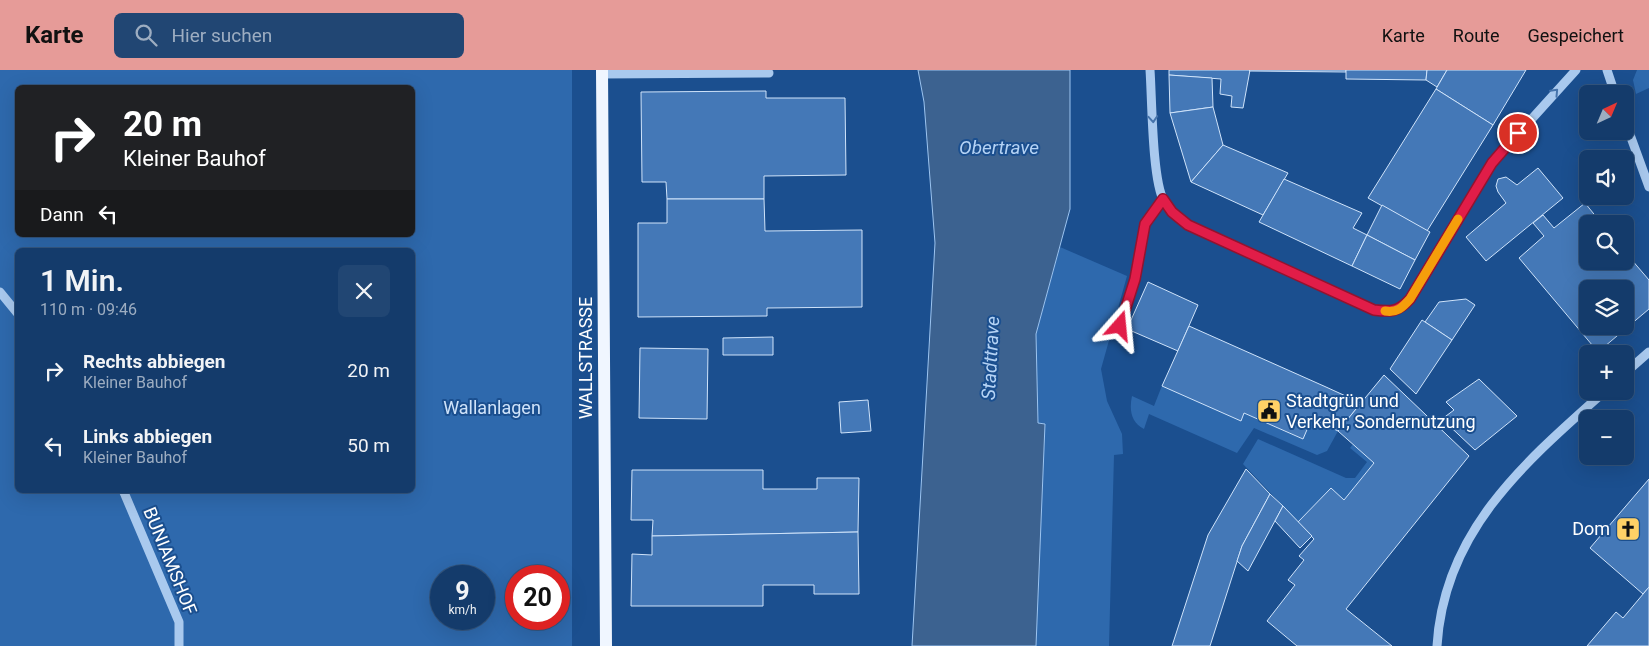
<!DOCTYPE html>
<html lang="de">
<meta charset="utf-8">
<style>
body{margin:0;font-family:Roboto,sans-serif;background:#214673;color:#f1f3f6;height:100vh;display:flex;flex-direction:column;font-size:19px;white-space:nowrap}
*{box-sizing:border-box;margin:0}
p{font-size:16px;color:#9dadc1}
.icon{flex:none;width:28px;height:28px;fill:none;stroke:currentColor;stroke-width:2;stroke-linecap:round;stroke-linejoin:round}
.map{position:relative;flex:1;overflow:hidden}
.details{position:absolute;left:15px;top:178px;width:400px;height:245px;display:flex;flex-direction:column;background:#143b6b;border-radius:8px;box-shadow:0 5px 20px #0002,0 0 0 1px #33557e}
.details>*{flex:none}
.banner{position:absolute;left:15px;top:15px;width:400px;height:152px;border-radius:8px;box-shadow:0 5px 20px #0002,0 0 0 1px #33557e;background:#202124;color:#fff;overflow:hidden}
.needle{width:32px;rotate:44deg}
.tools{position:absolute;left:1579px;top:15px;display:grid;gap:10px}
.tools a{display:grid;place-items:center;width:55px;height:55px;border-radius:8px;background:#143b6b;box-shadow:0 5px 20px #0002,0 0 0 1px #33557e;font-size:25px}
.speed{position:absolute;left:430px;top:495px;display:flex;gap:10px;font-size:25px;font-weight:700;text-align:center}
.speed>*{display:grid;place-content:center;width:65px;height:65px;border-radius:50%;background:#143b6b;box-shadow:0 5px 20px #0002,0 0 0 1px #33557e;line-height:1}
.speed small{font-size:12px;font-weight:400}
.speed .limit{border:8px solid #d22;background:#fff;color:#111}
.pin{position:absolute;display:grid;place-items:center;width:42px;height:42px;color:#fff;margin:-21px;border:2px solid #fff;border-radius:50%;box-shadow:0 1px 5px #0007}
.me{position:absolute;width:55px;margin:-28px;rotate:18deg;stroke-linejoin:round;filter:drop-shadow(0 0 4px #0008)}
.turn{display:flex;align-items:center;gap:18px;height:105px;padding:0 25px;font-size:22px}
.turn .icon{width:65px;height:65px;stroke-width:2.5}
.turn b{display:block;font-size:35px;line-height:42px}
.then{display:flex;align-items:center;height:48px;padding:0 25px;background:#0003;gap:10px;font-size:19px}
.round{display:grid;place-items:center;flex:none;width:52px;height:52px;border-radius:8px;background:#214673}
.head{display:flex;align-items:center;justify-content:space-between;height:85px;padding:0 25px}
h1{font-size:30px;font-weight:600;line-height:38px}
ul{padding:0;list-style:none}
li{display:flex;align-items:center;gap:15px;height:75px;padding:0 25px}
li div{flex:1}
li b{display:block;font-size:19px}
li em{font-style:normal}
header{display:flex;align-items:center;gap:30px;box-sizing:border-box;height:70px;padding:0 25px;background:#e69b98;color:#111}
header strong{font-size:24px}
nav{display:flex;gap:28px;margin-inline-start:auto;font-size:18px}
.search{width:350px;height:45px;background:#214673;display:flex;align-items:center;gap:12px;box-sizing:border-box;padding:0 18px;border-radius:8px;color:#9dadc1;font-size:19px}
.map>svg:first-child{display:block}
</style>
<header>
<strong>Karte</strong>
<div class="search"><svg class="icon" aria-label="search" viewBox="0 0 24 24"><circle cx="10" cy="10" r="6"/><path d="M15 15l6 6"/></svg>Hier suchen</div>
<nav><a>Karte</a><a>Route</a><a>Gespeichert</a></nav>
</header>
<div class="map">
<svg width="1649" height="576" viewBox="0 0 1649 576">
<rect width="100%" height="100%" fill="#1b4f8f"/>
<g fill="#2e69ad" fill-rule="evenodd">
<path d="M0,0h572v576h-572zM18,18h394v147h-394zM18,180h394v240h-394zM441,506h43v43h-43zM516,506h43v43h-43z"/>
<path d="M1637,0h12v18l-13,6 -3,-14z"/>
<path d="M1060,177l67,29 -26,93 6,32 15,33 1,20 -9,1 -5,191h-73l9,-222 -7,-1 -2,-89z"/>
<path d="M1165,308l137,61 10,-21 26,13 -11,20 -10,4 -63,-27 -17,25 -88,-39 -5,15c-13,-7 -15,-19 -12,-33l22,10z"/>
<path d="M1258,369l88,39h9l12,-16 -17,-14 3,-4 21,19 -30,37 -13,-12 -33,34 -55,-58z"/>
</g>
<path fill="#3c6290" stroke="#9cc4f0" d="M918,0h152v139l-34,125 2,89 7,1 -9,222h-124l23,-403 -11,-141z"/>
<g fill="#4478b7" stroke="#cfe3fa" fill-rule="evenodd">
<path d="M1169,0h81l-7,38 -12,-1 1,-11 -12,-2 1,-15 -52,-4z"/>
<path d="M1250,0h96v2l-97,-1z"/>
<path d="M1346,0h81l-1,10 -80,-1z"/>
<path d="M1427,0h20l-10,17 -11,-7z"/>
<path d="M1447,0h79l-33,55 -57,-36z"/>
<path d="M1169,5l43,3 1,29 -43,6z"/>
<path d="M1436,19l57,36 -66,106 -59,-33z"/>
<path d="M766,21v7h79l1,77 -82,1v23h-97l-1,-17h-24l-1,-90z"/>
<path d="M1213,37l10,38 -32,37 -21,-69z"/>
<path d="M1223,75l65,28 -25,42 -72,-33z"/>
<path d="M1538,98l25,30 -77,63 -20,-24 40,-34 -8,-11 -2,-6 2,-7 8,-2 11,8z"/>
<path d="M1284,109l78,34 -9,15 14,7 -15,31 -93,-44z"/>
<path d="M667,129h97l1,32 97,-1v77l-95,1v8l-129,1v-94h29z"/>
<path d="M1585,133l17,21h-14v37h37v-9l24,28v29l-51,43 -79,-94 25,-22 -11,-13 10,-8 11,13zM1588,219h37v37h-37z"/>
<path d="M1382,135l48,27 -15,28 -48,-25z"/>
<path d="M1367,165l48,25 -15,29 -48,-23z"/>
<path d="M1148,212l50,23 -20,46 -51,-22z"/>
<path d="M1466,229l9,6 -23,35 -27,-18 14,-20z"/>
<path d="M1422,250l30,20 -36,54 -26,-25z"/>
<path d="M1189,256l137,61 35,16 -23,28 -26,-13 -9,21 -59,-26 -3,8 -79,-35z"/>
<path d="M773,267v18h-50v-17z"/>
<path d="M640,278l68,1 -1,70 -68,-1z"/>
<path d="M1384,305l85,81 -123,153 46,37h-95l-30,-25 28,-36 -7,-5 16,-20 -5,-4 15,-17 -16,-17 33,-34 13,12 30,-37 -36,-32z"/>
<path d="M1479,309l38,37 -42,34 -33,-31 12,-9 -8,-8z"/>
<path d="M868,330l3,31 -30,2 -2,-31z"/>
<path d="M1246,399l24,25 -28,52 -32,100h-38l36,-111z"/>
<path d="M632,400h131v19h54v-11h42l-1,54 -206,4 1,-16h-22z"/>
<path d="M1649,409v108l-6,7 -53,-46z"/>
<path d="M1270,424l13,12 -35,65 -11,-10 5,-15z"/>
<path d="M1283,436l29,30 -12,12 -25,-27z"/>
<path d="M858,462l1,62h-45v-9h-51v21h-132l1,-52 20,1v-19z"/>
<path d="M1649,517v59h-62l29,-34 7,6z"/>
</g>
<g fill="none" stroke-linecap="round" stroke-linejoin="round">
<g stroke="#a9c9ee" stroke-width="9">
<path d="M1150,0c2,27 2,111 14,131 6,10 15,17 24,24l186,85c17,2 24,2 36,-11l82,-136 84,-93"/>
<path d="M1607,0l8,24"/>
<path d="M602,4l167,-1"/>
<path d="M1625,51l24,66"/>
<path d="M0,222l18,22"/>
<path d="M1120,256l15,-47 10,-55 18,-25"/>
<path d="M1625,303l24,-21"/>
<path d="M123,420l56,132v24"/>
<path d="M1437,576c7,-115 87,-183 168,-255"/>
</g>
<path stroke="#f0f6ff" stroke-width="12" d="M602,0l4,576"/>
</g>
<defs><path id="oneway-chevron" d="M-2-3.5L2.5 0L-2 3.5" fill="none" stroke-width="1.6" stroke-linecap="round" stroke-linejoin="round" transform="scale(1.25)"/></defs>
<g stroke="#4674ac">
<use href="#oneway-chevron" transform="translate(1555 22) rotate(-47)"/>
<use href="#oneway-chevron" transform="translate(1153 49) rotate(86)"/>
</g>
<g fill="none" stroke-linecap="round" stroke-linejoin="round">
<defs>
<path id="route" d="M1120,256l15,-47 10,-55 18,-25 9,13 16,13 186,85c17,2 24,2 36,-11l82,-136 26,-30"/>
</defs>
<use href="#route" stroke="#92132f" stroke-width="12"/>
<use href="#route" stroke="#e11d48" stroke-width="9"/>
<path stroke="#f59e0b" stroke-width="9" d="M1385,241c12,2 17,-3 25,-12l48,-80"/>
</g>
<defs>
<symbol id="civic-square" viewBox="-11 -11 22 22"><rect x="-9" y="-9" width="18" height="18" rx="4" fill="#ffd166" stroke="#1b4f8f"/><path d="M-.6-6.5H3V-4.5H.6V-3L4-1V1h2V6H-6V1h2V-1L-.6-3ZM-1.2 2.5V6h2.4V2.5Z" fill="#111"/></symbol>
<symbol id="church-square" viewBox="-11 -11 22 22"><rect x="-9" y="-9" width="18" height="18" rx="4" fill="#ffd166" stroke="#1b4f8f"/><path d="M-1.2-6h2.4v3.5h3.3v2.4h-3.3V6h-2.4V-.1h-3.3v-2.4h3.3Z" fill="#111"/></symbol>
</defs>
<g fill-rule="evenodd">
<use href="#civic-square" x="1255" y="327" width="28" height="28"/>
<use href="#church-square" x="1614" y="445" width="28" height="28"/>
</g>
<g text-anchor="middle" stroke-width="4" stroke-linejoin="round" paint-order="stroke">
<g font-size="18" fill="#fff" stroke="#1b4f8f">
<text transform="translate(586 288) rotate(-90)" y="6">WALLSTRASSE</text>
<text transform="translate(170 491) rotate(68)" y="6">BUNIAMSHOF</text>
</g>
<g font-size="18" fill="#fff" stroke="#1b4f8f" text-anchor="start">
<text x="1286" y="337">Stadtgrün und<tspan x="1286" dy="21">Verkehr, Sondernutzung</tspan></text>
<text x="1610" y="465" text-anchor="end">Dom</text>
</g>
<g font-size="18" fill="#cfe3fa" stroke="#1b4f8f">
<text x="492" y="344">Wallanlagen</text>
</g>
<g font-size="19" font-style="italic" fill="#b5d3f5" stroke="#1b4f8f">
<text x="999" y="84">Obertrave</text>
<text transform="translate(990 288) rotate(-87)" y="7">Stadttrave</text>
</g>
</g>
</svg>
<div class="tools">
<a><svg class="needle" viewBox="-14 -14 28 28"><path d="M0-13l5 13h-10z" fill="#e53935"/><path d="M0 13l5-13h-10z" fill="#9dadc1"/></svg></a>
<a><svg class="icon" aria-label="sound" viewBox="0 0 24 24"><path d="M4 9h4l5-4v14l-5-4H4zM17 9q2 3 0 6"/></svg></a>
<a><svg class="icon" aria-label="search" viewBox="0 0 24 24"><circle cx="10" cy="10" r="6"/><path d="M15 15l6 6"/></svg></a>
<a><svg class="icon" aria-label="layers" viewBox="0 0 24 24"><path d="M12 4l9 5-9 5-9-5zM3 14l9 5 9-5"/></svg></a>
<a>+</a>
<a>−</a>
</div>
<div class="speed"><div>9<small>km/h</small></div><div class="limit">20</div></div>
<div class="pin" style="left:1518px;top:63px;background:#d93025"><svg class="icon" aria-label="arrive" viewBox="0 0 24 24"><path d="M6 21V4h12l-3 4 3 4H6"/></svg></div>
<svg class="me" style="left:1120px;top:256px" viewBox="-20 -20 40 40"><path d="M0-17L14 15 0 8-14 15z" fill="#e11d48" stroke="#fff" stroke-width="4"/></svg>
<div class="banner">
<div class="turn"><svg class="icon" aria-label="right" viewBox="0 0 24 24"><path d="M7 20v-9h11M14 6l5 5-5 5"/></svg><div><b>20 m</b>Kleiner Bauhof</div></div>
<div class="then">Dann<svg class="icon" aria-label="left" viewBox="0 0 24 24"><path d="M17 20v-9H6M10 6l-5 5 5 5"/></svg></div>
</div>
<section class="details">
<div class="head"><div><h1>1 Min.</h1><p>110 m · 09:46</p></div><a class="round"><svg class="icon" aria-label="close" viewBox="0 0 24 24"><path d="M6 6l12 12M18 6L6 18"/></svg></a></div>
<ul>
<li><svg class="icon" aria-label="right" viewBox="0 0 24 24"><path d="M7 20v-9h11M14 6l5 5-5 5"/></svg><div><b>Rechts abbiegen</b><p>Kleiner Bauhof</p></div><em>20 m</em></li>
<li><svg class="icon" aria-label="left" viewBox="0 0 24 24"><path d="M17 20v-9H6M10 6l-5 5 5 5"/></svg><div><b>Links abbiegen</b><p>Kleiner Bauhof</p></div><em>50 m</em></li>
</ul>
</section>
</div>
